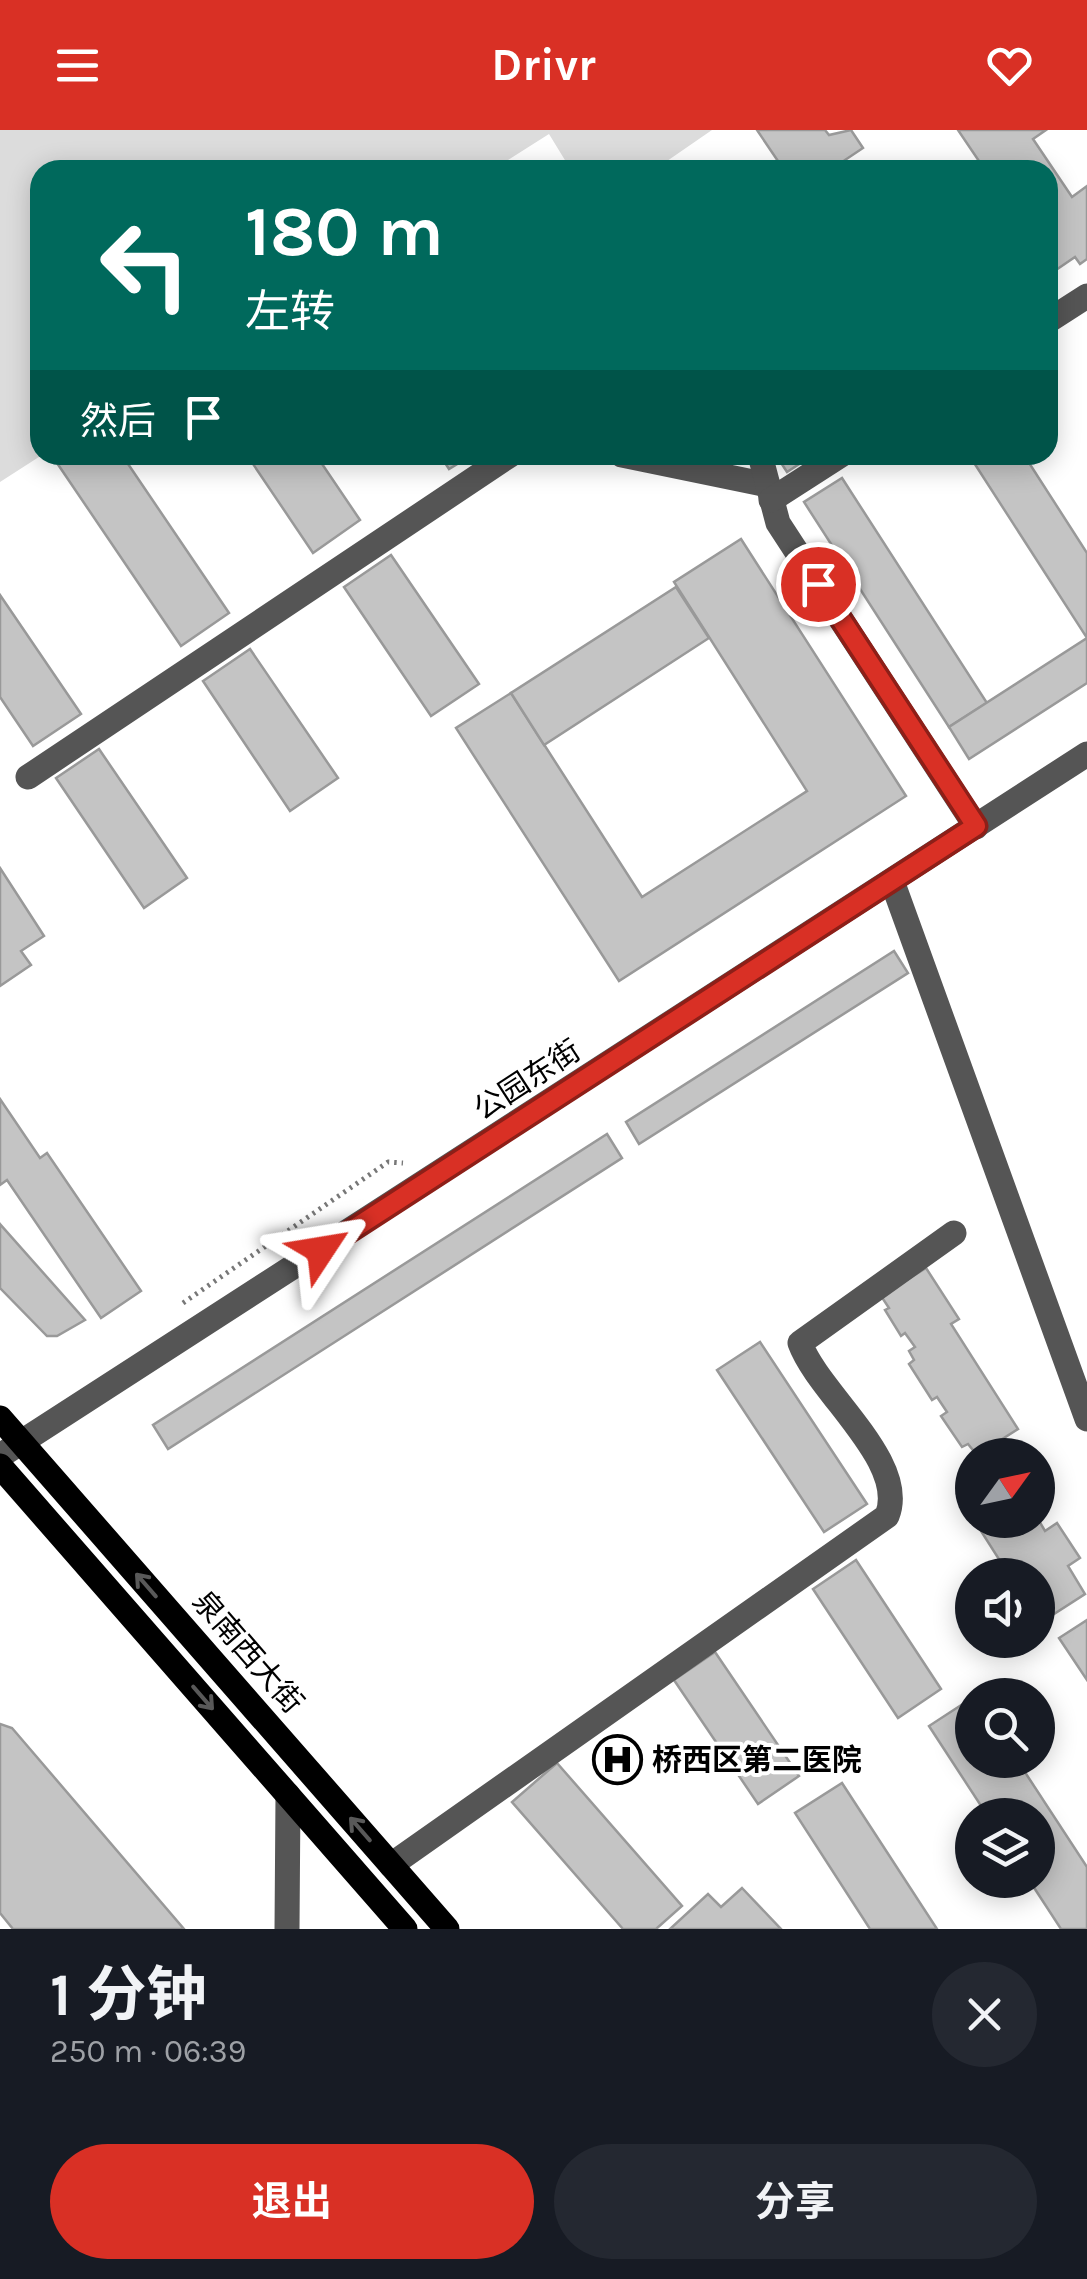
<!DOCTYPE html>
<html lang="zh">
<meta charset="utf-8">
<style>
body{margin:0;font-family:Karla,"Noto Sans SC",sans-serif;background:#242831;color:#f1f3f6;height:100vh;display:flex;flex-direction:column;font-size:38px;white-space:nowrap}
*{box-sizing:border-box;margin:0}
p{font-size:32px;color:#9ea1a6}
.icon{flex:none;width:55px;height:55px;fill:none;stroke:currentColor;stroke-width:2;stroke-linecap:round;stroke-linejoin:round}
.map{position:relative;height:1799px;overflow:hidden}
.sheet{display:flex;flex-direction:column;background:#171b24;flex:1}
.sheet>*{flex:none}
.top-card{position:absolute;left:30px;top:30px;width:1028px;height:305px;border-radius:30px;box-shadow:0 5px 25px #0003;background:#00695c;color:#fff;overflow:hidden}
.needle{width:65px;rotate:57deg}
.controls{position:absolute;left:955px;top:1308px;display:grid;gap:20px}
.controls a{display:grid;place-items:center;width:100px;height:100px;border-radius:50%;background:#171b24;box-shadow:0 5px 25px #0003;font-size:50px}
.pin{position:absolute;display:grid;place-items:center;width:85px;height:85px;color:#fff;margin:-42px;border:5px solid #fff;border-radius:50%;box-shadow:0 2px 10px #0007}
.me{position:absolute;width:110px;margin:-55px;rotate:57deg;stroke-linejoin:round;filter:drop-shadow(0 0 8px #0008)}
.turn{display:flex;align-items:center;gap:35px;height:210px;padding:0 50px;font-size:45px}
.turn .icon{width:130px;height:130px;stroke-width:2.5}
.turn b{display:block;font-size:70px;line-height:85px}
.then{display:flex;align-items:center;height:95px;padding:0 50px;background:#0003;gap:20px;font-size:38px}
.round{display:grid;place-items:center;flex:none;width:105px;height:105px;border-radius:52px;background:#242831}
.headline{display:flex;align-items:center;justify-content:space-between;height:170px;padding:0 50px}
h1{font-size:60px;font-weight:700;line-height:75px}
.cta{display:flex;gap:20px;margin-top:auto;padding:20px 50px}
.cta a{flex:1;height:115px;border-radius:60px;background:#d93025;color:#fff;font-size:40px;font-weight:700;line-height:115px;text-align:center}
.cta a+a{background:#242831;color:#f1f3f6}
header{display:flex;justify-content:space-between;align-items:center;height:130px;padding:0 50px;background:#d93025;color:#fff;font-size:45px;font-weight:700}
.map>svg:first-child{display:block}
</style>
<header><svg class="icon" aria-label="menu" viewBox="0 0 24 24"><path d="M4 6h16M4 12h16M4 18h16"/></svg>Drivr<svg class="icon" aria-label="heart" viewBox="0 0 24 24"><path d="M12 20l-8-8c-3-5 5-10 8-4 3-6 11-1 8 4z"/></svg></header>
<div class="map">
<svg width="1087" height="1799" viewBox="0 0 1087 1799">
<rect width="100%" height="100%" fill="#fff"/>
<path fill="#dcdcdc" d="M0,0h712l-58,40h-83l-22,-36 -57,36h-452l2,285 -42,27z"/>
<g fill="#c4c4c4" stroke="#999" stroke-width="2.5">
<path d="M757,0h68l4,5 22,-5 12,18 -18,12 7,10h-68z"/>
<path d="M958,0h88l-13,9 39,58 15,-11v73l-7,5 -5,-7 -22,15 -5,-9v-93h-63z"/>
<path d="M68,325h54l107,158 -48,33 -124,-183z"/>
<path d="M247,325h69l44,65 -47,33z"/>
<path d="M440,325h32l-23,14z"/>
<path d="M776,325h37l-26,17z"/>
<path d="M969,325h55l63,98v85z"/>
<path d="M842,348l145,225 -38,24 -145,-225z"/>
<path d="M741,409l165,257 -287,185 -163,-253 55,-35 131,204 165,-106 -133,-209z"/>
<path d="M391,425l88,129 -48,32 -87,-129z"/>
<path d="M676,457l33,51 -165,107 -33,-52z"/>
<path d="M0,465l81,119 -48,32 -33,-49z"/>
<path d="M1087,508v45l-118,76 -20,-32z"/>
<path d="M250,519l88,129 -48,33 -87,-130z"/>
<path d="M99,619l88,129 -43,30 -88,-130z"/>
<path d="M0,738l44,68 -23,15 10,14 -31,21z"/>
<path d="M894,821l14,22 -269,171 -13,-22z"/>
<path d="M0,969l40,59 7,-5 94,138 -40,27 -94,-138 -7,5z"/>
<path d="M607,1004l15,24 -454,291 -15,-24z"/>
<path d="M0,1094l85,96 -28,16h-10l-47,-48z"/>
<path d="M926,1138l33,51 -8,5 67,105 -41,26 -9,-11 -6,3 -21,-31 6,-4 -10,-15 -5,3 -23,-36 5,-4 -5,-9 6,-4 -10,-14 -4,3 -16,-26 4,-2 -8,-12z"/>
<path d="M760,1212l107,162 -43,28 -107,-162z"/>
<path d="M972,1354v33l-15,-23z"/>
<path d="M1040,1359l10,16 -12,9v-24z"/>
<path d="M1038,1389l7,12 12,-8 23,35 -12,8 17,28 -45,29 -2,-48h-29l-35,-55z"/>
<path d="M856,1430l85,129 -43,29 -85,-129z"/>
<path d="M1087,1490v60l-28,-42z"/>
<path d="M715,1522l84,124 -41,28 -84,-124z"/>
<path d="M972,1568v62h45l70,107v62h-26l-32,-49h9v-65h-51l-58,-89z"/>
<path d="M0,1594l12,4 172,201h-171l-13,-16z"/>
<path d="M557,1633l125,143 -26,23h-33l-111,-127z"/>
<path d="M842,1653l95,146h-67l-75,-116z"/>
<path d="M742,1758l39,41h-111l38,-35 13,13z"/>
</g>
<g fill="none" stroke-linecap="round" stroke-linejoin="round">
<path stroke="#777" stroke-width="5" stroke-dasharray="2.5 5" stroke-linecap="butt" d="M183,1173l205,-141 15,1"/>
<g stroke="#555" stroke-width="25">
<path d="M1048,191l39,-25"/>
<path d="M622,325l146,30"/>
<path d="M760,325l18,68 198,304"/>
<path d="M771,370l70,-45"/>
<path d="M28,647l482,-322"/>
<path d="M892,751l195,538"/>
<path d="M0,1326l1087,-702"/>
<path d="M391,1735l496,-349c22,-54 -69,-123 -87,-173l154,-110"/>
<path d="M287,1799l1,-134"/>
</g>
<g stroke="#000" stroke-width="25">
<path d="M0,1288l447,511"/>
<path d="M0,1336l405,463"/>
</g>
</g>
<defs><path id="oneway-shaft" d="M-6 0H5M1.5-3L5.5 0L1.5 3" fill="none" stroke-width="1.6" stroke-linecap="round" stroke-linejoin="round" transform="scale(2.5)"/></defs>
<g stroke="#595959">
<use href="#oneway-shaft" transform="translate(146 1455) rotate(-131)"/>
<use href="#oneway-shaft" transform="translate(203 1568) rotate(49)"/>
<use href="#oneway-shaft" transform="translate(360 1699) rotate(-131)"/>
</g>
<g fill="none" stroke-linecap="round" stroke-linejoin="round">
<defs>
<path id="route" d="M321,1120l655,-424 -158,-242"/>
</defs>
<use href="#route" stroke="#8d1f18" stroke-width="25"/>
<use href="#route" stroke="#d93025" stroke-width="18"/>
</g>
<defs>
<symbol id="hospital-ring" viewBox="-11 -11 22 22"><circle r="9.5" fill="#fff" stroke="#000" stroke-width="1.5"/><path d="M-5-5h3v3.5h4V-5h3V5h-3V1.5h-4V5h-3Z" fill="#000"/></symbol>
</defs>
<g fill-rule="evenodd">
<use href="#hospital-ring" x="590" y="1602" width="55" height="55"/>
</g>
<g text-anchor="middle" stroke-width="8" stroke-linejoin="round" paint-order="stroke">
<g font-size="30" fill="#000" stroke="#fff">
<text transform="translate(527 950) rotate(-33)" y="10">公园东街</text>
<text transform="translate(248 1522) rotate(49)" y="10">泉南西大街</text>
</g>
<g font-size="30" font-weight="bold" fill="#000" stroke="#fff" text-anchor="start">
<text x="652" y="1640">桥西区第二医院</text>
</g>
</g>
</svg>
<div class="controls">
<a><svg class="needle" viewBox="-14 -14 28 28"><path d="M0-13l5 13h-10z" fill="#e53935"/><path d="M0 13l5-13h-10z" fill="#9ea1a6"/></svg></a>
<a><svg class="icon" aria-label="sound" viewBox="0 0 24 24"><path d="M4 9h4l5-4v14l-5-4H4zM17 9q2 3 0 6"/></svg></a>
<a><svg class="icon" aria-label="search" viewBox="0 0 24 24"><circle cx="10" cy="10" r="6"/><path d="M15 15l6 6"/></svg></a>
<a><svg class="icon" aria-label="layers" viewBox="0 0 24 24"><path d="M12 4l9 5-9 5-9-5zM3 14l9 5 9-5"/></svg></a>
</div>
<div class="pin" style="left:818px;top:454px;background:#d93025"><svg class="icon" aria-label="arrive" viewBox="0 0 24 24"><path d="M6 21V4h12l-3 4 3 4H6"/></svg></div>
<svg class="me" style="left:321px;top:1120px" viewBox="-20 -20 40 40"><path d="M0-17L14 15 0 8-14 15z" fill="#d93025" stroke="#fff" stroke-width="4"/></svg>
<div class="top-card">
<div class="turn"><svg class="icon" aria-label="left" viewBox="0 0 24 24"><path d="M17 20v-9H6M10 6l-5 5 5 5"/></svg><div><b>180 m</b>左转</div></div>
<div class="then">然后<svg class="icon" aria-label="arrive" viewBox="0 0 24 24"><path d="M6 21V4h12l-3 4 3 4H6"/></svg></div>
</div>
</div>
<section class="sheet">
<div class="headline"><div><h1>1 分钟</h1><p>250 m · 06:39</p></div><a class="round"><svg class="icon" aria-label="close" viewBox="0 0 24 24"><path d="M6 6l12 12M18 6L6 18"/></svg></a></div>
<div class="cta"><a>退出</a><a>分享</a></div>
</section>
